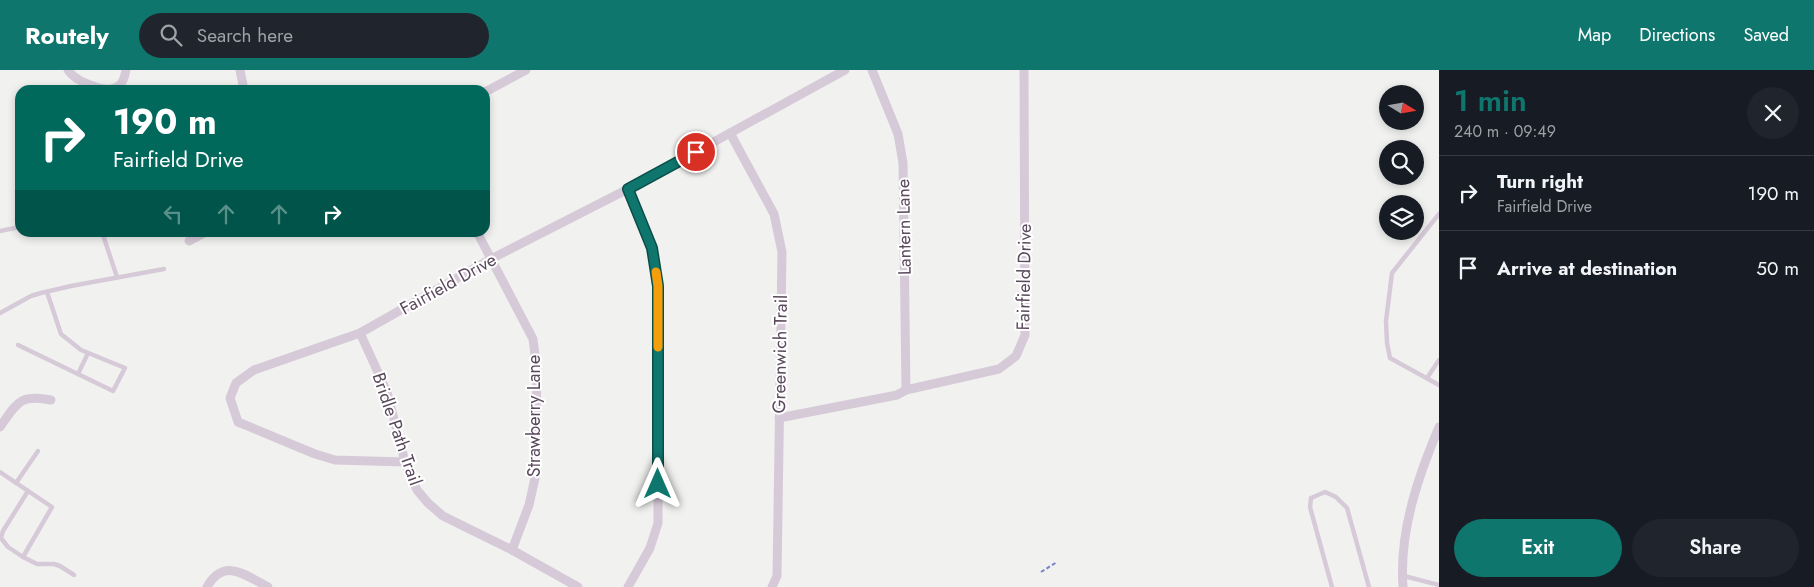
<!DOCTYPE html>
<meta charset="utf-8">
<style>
body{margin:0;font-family:Jost,sans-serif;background:#20242c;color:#f1f3f6;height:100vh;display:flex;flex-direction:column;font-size:19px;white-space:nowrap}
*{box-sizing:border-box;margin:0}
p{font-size:16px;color:#9ea1a6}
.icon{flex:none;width:28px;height:28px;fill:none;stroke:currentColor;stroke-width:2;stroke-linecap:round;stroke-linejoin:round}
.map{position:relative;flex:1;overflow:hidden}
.drawer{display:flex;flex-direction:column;background:#171b24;width:375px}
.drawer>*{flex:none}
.hud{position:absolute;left:15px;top:15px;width:475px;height:152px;border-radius:15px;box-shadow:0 2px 8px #0003;background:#00695c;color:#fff;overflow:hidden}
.needle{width:32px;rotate:101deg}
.fabs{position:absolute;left:1379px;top:15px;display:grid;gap:10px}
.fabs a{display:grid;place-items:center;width:45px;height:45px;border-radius:50%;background:#171b24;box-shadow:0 2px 8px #0003;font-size:25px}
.pin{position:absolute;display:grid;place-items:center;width:42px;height:42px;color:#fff;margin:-21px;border:2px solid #fff;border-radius:50%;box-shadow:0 1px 5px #0007}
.me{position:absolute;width:55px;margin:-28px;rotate:0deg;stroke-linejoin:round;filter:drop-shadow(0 0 4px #0008)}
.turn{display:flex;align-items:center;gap:18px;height:105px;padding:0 15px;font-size:22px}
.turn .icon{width:65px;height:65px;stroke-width:2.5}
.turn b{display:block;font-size:35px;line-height:42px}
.lanes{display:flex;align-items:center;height:48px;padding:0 15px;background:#0003;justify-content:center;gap:25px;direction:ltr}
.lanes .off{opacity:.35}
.round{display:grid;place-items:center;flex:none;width:52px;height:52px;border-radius:26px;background:#20242c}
.overview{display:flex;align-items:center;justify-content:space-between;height:85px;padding:0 15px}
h1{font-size:30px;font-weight:600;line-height:38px;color:#0f766e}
.cta{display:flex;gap:10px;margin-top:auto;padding:10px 15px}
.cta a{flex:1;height:58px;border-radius:30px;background:#0f766e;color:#fff;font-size:20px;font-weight:600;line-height:58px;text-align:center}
.cta a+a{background:#20242c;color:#f1f3f6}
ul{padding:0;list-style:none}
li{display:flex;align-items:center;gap:15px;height:75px;padding:0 15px;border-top:1px solid #363941}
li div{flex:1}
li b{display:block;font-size:19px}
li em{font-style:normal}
header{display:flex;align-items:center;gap:30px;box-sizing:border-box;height:70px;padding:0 25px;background:#0f766e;color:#fff}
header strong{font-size:24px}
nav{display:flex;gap:28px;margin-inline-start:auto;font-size:18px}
.search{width:350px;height:45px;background:#20242c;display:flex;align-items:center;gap:12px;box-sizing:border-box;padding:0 18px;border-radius:28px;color:#9ea1a6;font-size:19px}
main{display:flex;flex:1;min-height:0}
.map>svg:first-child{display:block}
</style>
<header>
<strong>Routely</strong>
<div class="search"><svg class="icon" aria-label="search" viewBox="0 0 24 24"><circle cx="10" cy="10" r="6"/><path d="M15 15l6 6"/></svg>Search here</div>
<nav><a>Map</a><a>Directions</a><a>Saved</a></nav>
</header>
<main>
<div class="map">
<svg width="1439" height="517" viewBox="0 0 1439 517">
<rect width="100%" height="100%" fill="#f1f2f0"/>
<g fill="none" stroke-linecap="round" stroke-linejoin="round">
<path stroke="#7c80c8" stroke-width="2" stroke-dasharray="4 2.5" stroke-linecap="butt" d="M1041,502l16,-10"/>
<g stroke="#d7cad8" stroke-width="4.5">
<path d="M1439,144l-47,59 -6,48 1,22 3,15 49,27"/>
<path d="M0,161l20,-4"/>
<path d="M102,162l15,45"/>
<path d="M0,243l31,-17 10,-3 30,-7 93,-17"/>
<path d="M18,275l95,46 12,-23 -44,-18 -20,-16 -14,-42"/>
<path d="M78,304l10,-21"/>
<path d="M1427,308l12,-18"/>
<path d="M0,402l52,35 -29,50 14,7h17l6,2 14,9"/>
<path d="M16,413l22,-32"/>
<path d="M23,487l-15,-10 -7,-9 2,-7 25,-40"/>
<path d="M1404,506l35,9"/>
<path d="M1332,517l-22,-80 1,-9 14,-6 11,5 11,11 22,79"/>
</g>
<g stroke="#d7cad8" stroke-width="9">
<path d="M68,0c7,11 37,24 49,17 6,-3 8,-11 9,-17"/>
<path d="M240,0l4,20"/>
<path d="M872,0l26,64 5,29 3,227"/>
<path d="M485,22l41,-22"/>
<path d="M730,63l44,81 8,38 -5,324 -5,11"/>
<path d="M477,162l56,107 4,31 -2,108 -6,27 -17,45"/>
<path d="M189,171l17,-9"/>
<path d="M360,263l27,59 18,70 12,28 11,13 15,13 69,34 66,37"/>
<path d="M779,348l118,-23 9,-5 93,-21 17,-13 9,-21 -1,-265"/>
<path d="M0,357c17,-24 19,-33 51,-27"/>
<path d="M405,392l-70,-2 -20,-6 -77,-32 -8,-24 6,-15 18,-13 106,-37 131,-74 137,-70 217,-119"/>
<path d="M207,517c17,-30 38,-12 61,0"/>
<path d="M628,517l22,-39 8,-25v-237l-6,-38 -24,-59"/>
<path d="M1403,517c-4,-56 15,-110 36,-160"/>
</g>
</g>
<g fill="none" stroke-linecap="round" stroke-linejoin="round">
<defs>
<path id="route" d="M658,414v-198l-6,-38 -24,-59 68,-37"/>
</defs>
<use href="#route" stroke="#0a4d48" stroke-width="12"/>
<use href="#route" stroke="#0f766e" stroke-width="9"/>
<path stroke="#f59e0b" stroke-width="9" d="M656,202l2,14v61"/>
</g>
<g text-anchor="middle" stroke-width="4" stroke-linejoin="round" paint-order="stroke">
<g font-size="18" fill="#5a495c" stroke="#fff">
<text transform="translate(904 157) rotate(-91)" y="6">Lantern Lane</text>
<text transform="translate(1024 207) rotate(-89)" y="6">Fairfield Drive</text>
<text transform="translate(448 214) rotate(-29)" y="6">Fairfield Drive</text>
<text transform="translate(780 284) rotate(-89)" y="6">Greenwich Trail</text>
<text transform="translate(534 346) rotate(-90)" y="6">Strawberry Lane</text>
<text transform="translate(397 359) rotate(71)" y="6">Bridle Path Trail</text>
</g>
</g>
</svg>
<div class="fabs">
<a><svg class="needle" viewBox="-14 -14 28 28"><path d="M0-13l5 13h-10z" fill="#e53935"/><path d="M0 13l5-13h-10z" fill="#9ea1a6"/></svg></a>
<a><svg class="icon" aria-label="search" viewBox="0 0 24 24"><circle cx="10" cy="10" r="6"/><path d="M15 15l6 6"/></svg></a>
<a><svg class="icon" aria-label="layers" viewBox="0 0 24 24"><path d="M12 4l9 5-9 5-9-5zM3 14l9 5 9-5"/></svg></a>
</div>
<div class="pin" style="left:696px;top:82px;background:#d93025"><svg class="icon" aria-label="arrive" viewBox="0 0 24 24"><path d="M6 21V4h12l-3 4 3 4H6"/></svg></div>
<svg class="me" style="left:658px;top:414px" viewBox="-20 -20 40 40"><path d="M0-17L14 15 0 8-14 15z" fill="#0f766e" stroke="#fff" stroke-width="4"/></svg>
<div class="hud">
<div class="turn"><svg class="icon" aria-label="right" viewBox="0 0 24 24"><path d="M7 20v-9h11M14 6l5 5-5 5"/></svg><div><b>190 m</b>Fairfield Drive</div></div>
<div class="lanes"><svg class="icon off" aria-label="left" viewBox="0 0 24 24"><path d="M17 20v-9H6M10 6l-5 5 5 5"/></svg><svg class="icon off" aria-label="ahead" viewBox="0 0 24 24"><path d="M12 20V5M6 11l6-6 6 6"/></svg><svg class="icon off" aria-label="ahead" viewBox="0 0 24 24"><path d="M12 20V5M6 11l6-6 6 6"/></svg><svg class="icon" aria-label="right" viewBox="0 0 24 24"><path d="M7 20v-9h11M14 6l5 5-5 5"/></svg></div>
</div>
</div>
<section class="drawer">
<div class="overview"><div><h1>1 min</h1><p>240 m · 09:49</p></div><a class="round"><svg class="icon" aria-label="close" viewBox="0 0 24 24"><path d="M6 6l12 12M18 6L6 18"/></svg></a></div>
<ul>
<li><svg class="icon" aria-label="right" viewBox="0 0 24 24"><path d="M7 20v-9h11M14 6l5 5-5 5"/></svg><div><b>Turn right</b><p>Fairfield Drive</p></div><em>190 m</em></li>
<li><svg class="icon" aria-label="arrive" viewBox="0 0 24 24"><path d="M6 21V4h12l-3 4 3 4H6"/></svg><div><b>Arrive at destination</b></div><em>50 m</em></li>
</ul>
<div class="cta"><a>Exit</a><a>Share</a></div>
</section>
</main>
